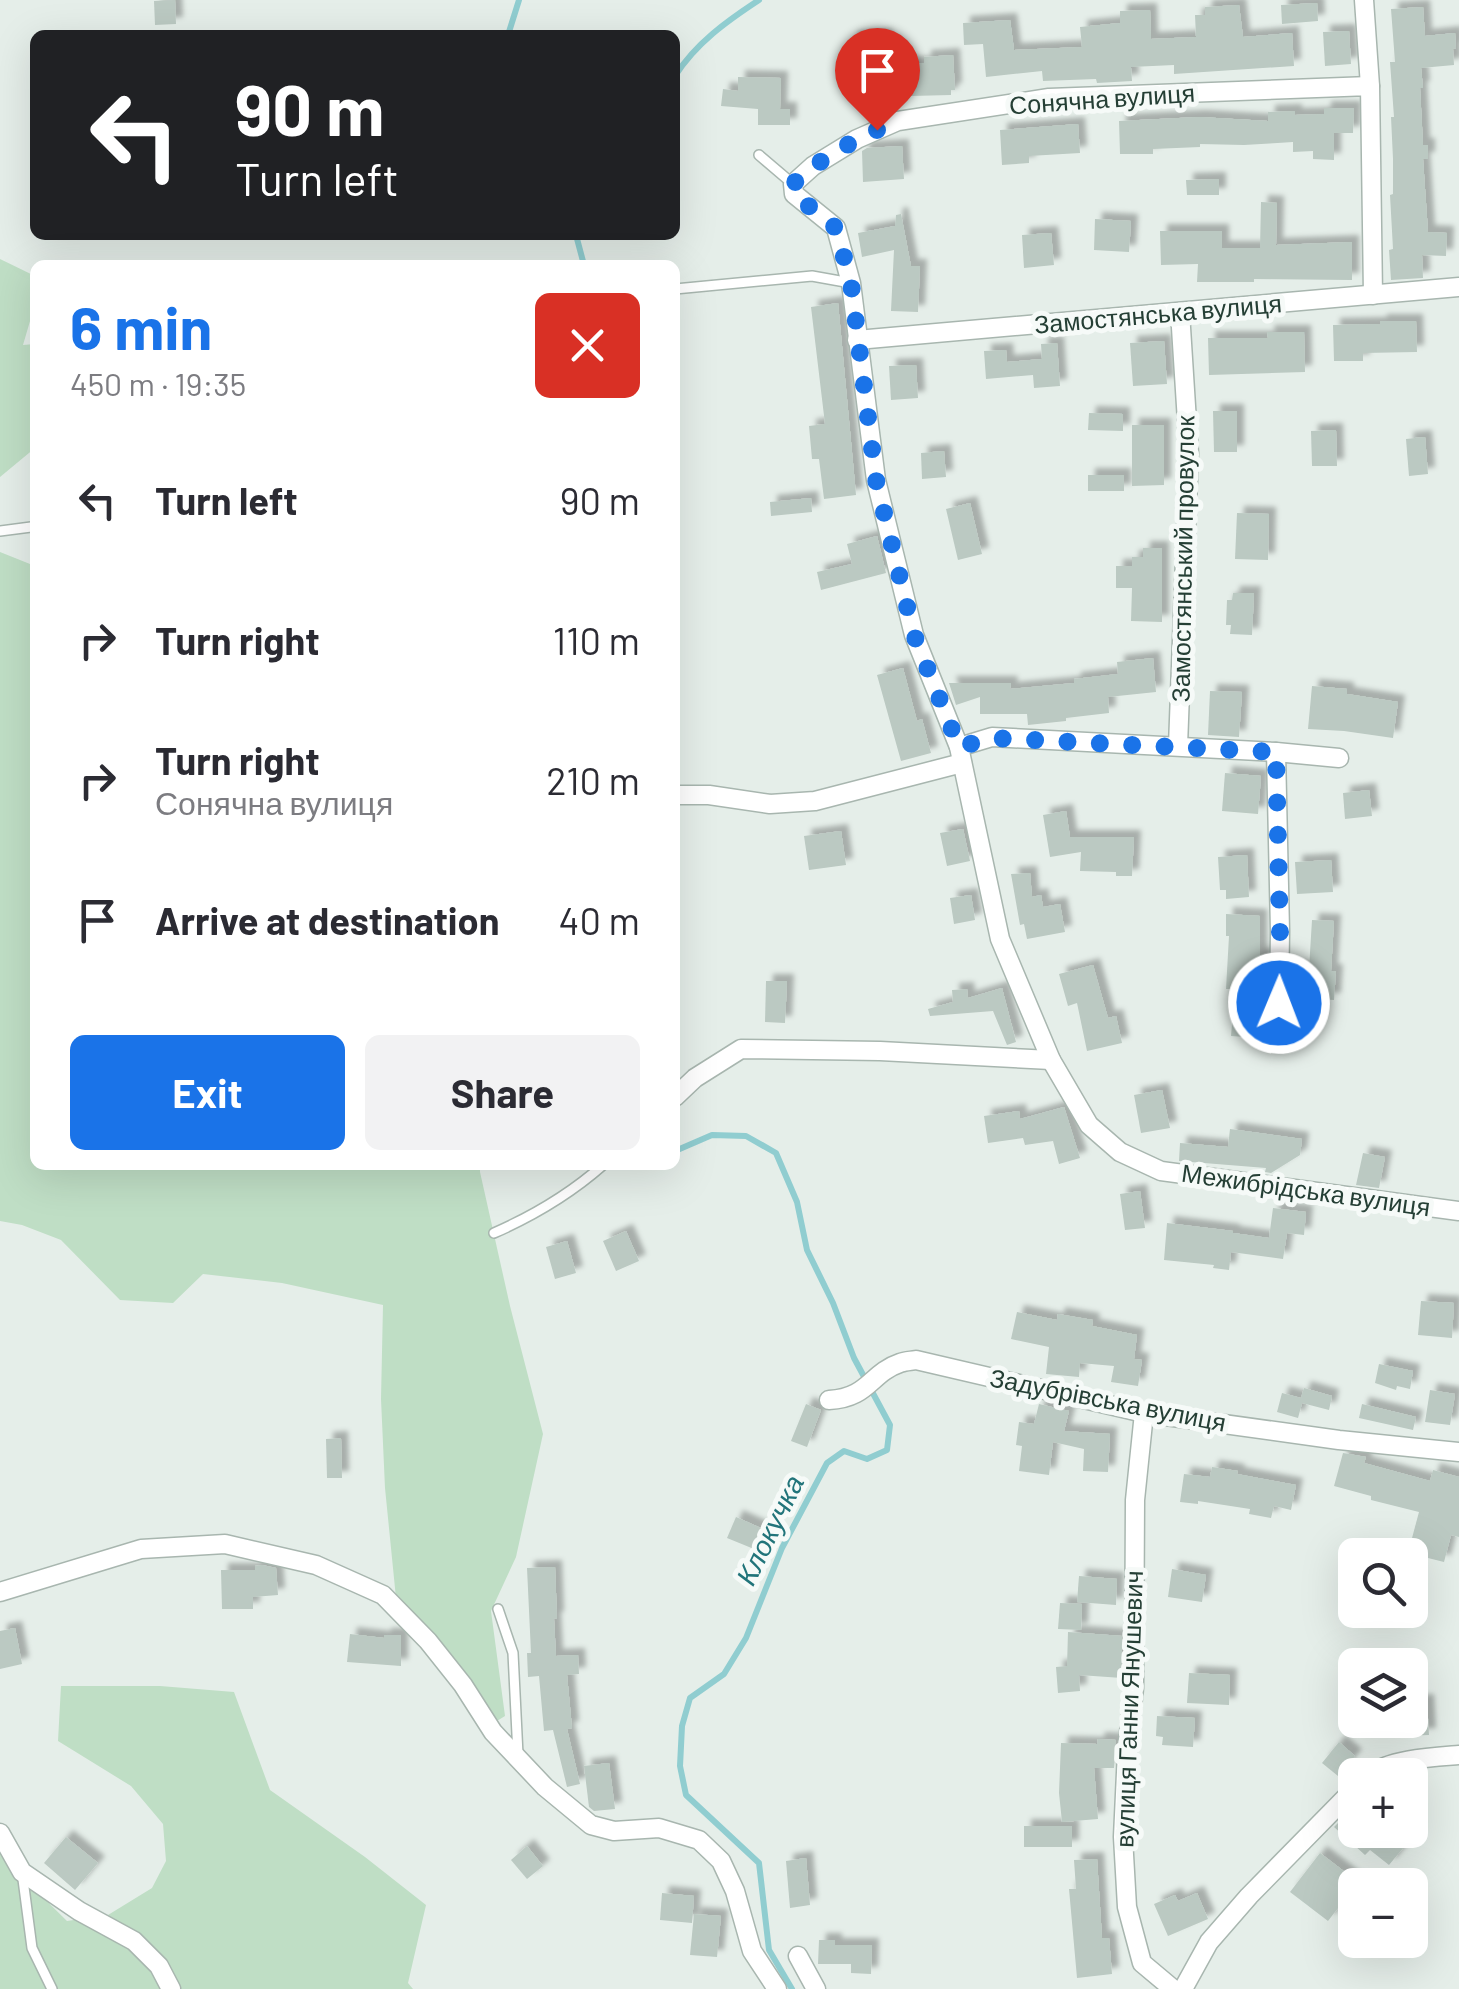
<!DOCTYPE html>
<meta charset="utf-8">
<style>
body{margin:0;font-family:Barlow,sans-serif;background:#f2f2f3;color:#2b2b33;height:100vh;display:flex;flex-direction:column;font-size:38px;white-space:nowrap}
*{box-sizing:border-box;margin:0}
p{font-size:32px;color:#7c7c81}
.icon{flex:none;width:55px;height:55px;fill:none;stroke:currentColor;stroke-width:2;stroke-linecap:round;stroke-linejoin:round}
.map{position:relative;flex:1;overflow:hidden}
.details{position:absolute;left:30px;top:260px;width:650px;height:910px;display:flex;flex-direction:column;background:#fff;border-radius:15px;box-shadow:0 10px 40px #0002}
.details>*{flex:none}
.hud{position:absolute;left:30px;top:30px;width:650px;height:210px;border-radius:15px;box-shadow:0 10px 40px #0002;background:#202124;color:#fff;overflow:hidden}
.buttons{position:absolute;left:1338px;top:1538px;display:grid;gap:20px}
.buttons a{display:grid;place-items:center;width:90px;height:90px;border-radius:15px;background:#fff;box-shadow:0 10px 40px #0002;font-size:50px}
.pin{position:absolute;display:grid;place-items:center;width:85px;height:85px;color:#fff;margin:-102px -42px;border-radius:50% 50% 50% 0;rotate:-45deg;box-shadow:0 0 10px #0007}
.pin .icon{rotate:45deg}
.me{position:absolute;width:110px;margin:-55px;rotate:1deg;stroke-linejoin:round;filter:drop-shadow(0 0 8px #0008)}
.turn{display:flex;align-items:center;gap:35px;height:210px;padding:0 40px;font-size:45px}
.turn .icon{width:130px;height:130px;stroke-width:2.5}
.turn b{display:block;font-size:70px;line-height:85px}
.round{display:grid;place-items:center;flex:none;width:105px;height:105px;border-radius:15px;background:#f2f2f3}
.summary{display:flex;align-items:center;justify-content:space-between;height:170px;padding:0 40px}
h1{font-size:60px;font-weight:700;line-height:75px;color:#1a73e8}
.cta{display:flex;gap:20px;margin-top:auto;padding:20px 40px}
.cta a{flex:1;height:115px;border-radius:15px;background:#1a73e8;color:#fff;font-size:40px;font-weight:700;line-height:115px;text-align:center}
.cta a+a{background:#f2f2f3;color:#2b2b33}
ul{padding:0;list-style:none}
li{display:flex;align-items:center;gap:30px;height:140px;padding:0 40px}
li div{flex:1}
li b{display:block;font-size:38px}
li em{font-style:normal}
.map>svg:first-child{display:block}
</style>
<div class="map">
<svg width="1459" height="1989" viewBox="0 0 1459 1989">
<defs>
<filter id="shadow"><feDropShadow dx="7" dy="-7" stdDeviation="2.5" flood-color="#0004"/></filter>
</defs>
<rect width="100%" height="100%" fill="#e5eee9"/>
<g fill="#bfdec5">
<path d="M0,259l35,17v28l-12,41 12,-1v104l-35,29z"/>
<path d="M0,552l30,12h5v601h445v7l30,134 33,128 -27,123 -25,54 14,105 -13,8 -96,-126 -11,-110 -4,-89 2,-94 -101,-22 -79,-9 -30,29 -53,-3 -59,-60 -39,-15 -22,-4z"/>
<path d="M61,1686h99l74,6 36,98 95,67 61,48 -18,78 5,6h-413v-138l2,6 65,64 41,-6 44,-27 14,-27 -3,-37 -32,-38 -73,-45z"/>
</g>
<g fill="none" stroke-linecap="round" stroke-linejoin="round">
<g stroke="#90cdd0" stroke-width="6">
<path d="M508,35l11,-35"/>
<path d="M675,76c21,-33 52,-55 84,-76"/>
<path d="M576,235l8,30"/>
<path d="M675,560v10"/>
<path d="M675,1151l37,-16 34,1 30,17 21,49 10,48 26,53 21,55 36,67 -3,25 -20,9 -23,-8 -17,12 -45,85 -36,90 -22,36 -34,24 -8,28 -2,40 6,29 73,68 10,87 23,39"/>
</g>
</g>
<g fill="#bbc9c2" filter="url(#shadow)">
<path d="M175,0l1,24 -21,1 -1,-24z"/>
<path d="M1317,3l1,18 -36,3 -1,-19z"/>
<path d="M1239,5l4,32 49,-4 2,33 -120,8v-9l-43,2 1,14 -35,2 -1,-4 -53,2 -1,-10 -56,6 -3,-33 -19,1 -1,-22 47,-3 4,30 68,-3 -2,-20 40,-4v-12l30,-1 1,29 45,-2 -1,-22h10v-8z"/>
<path d="M1423,7l2,29 30,-3 1,15 -3,1 1,16 -33,3 2,20h-3l3,57h5v14h-5l5,73 19,1 -1,23 -24,-1 1,23 -32,2 -2,-30 4,-1 -3,-54 3,-1v-35l-2,-42h3l-4,-55h5l-4,-53z"/>
<path d="M1349,31l2,33 -26,2 -2,-34z"/>
<path d="M885,36l2,28 37,-1v-6l29,-2 2,35h-4v5l-81,2 -2,-44 -17,1v-16z"/>
<path d="M738,77l43,1 -1,31h10v16h-32v-16l-37,-3 2,-17 15,2z"/>
<path d="M1324,108h30l-1,25h-19v27l-21,-1v-8l-20,1v-10l-49,3 -44,-1v3l-47,2v5h-33l-1,-33 80,-4 69,4v-9l27,-1v4l29,-1z"/>
<path d="M1078,124l2,29 -51,3v7l-27,2 -2,-35z"/>
<path d="M902,146l2,33 -41,3 -1,-31 5,-3z"/>
<path d="M1219,179v16h-32l-1,-15z"/>
<path d="M1261,202l16,1 -1,42 76,-3v38l-98,-1v3h-57l1,-18 -37,1 -1,-34h62v17h38z"/>
<path d="M901,214l10,52h9l-2,46 -27,-1 3,-61 -32,7 -4,-24 37,-7 1,-11z"/>
<path d="M1095,219l36,2 -2,31 -35,-2z"/>
<path d="M1051,233l3,32 -30,3 -2,-33z"/>
<path d="M838,303l18,192 -32,4 -5,-40h-7l-3,-33 16,-2 -14,-117z"/>
<path d="M1380,321h36l1,31 -54,1v8h-29l-1,-36 47,-1z"/>
<path d="M1267,332h37l1,40 -96,3 -1,-37h60z"/>
<path d="M1164,341l3,43 -34,2 -3,-43z"/>
<path d="M1057,343l3,43 -26,2 -1,-13 -47,4 -2,-28 22,-1 1,12 35,-3 -1,-15z"/>
<path d="M916,365l2,33 -27,2 -2,-34z"/>
<path d="M1213,411h24v41h-23z"/>
<path d="M1089,413l34,1v17l-35,-1z"/>
<path d="M1132,425h32v60l-32,1z"/>
<path d="M1336,430l1,36h-25l-1,-35z"/>
<path d="M1425,437l3,37 -19,2 -3,-37z"/>
<path d="M944,451l2,26 -24,2 -1,-26z"/>
<rect x="1088" y="475" width="36" height="16"/>
<path d="M811,498l1,14 -41,4 -1,-14z"/>
<path d="M970,503l12,51 -24,6 -12,-51z"/>
<path d="M1237,513l32,1 -1,46 -33,-1z"/>
<path d="M877,536l9,37 -65,17 -4,-18 35,-8 -5,-20z"/>
<path d="M1143,548h19v74l-31,-1 1,-33h-16v-22h16v-9h11z"/>
<path d="M1233,593h21l-2,42 -22,-1 1,-9h-5l1,-25h5z"/>
<path d="M1153,658l3,34 -48,5 1,16 -43,5v3l-38,4 -1,-11h-47v-17l-24,8 -7,-22h62l-1,6 64,-6v-4l44,-5 -1,-12z"/>
<path d="M903,668l14,53 5,-2 9,34 -30,8 -24,-86z"/>
<path d="M1312,686l35,3v5l51,8 -5,36 -49,-7 -36,-2z"/>
<path d="M1210,691l32,1 -3,45 -31,-2z"/>
<path d="M1225,773l36,3 -3,38 -36,-3z"/>
<path d="M1369,790l3,26 -27,3 -2,-26z"/>
<path d="M1066,811l4,26h64l-2,39h-16v-4l-36,-1 1,-19 -31,5 -7,-42z"/>
<path d="M963,829l7,32 -23,5 -7,-33z"/>
<path d="M841,831l5,34 -37,5 -5,-34z"/>
<path d="M1247,855l2,42 -23,2v-9h-6l-2,-33z"/>
<path d="M1331,860l2,32 -36,2 -2,-32z"/>
<path d="M1030,873l2,24 9,-2 2,12 17,-3 5,28 -38,7 -3,-15 -4,1 -9,-51z"/>
<path d="M971,895l4,25 -21,4 -4,-26z"/>
<path d="M1226,914l34,2v39h4l-4,83 -29,-2 4,-47h-9l3,-53h-3z"/>
<path d="M1312,920l22,1 -3,50h5l-2,29 -42,-3 2,-29 15,1z"/>
<path d="M1093,965l15,53 8,-2 6,27 -35,8 -10,-48 -9,3 -9,-32z"/>
<path d="M766,981h21l-2,42 -20,-1z"/>
<path d="M1002,988l14,54 -9,3 -14,-34 -63,5 -2,-7 25,-7 -1,-12 15,-1 1,9z"/>
<path d="M1162,1090l8,38 -29,5 -7,-38z"/>
<path d="M1064,1107l16,51 -21,6 -6,-23 -28,4 -2,-7 -35,5 -4,-27 35,-5 1,8z"/>
<path d="M1230,1129l72,10 -2,16 -29,18 -6,-1 1,-4 -87,-7 1,-18 48,4z"/>
<path d="M1363,1153l22,4 -6,31 -23,-3z"/>
<path d="M1140,1191l5,37 -20,2 -5,-36z"/>
<path d="M1273,1208l33,4 -2,23 -17,-2 -4,26 -52,-7 -2,18 -16,-2 1,-3 -50,-5 3,-37 66,8v2l36,5z"/>
<path d="M626,1231l13,30 -23,10 -13,-30z"/>
<path d="M567,1241l9,32 -21,6 -9,-32z"/>
<path d="M1421,1301l33,2 -2,35 -34,-3z"/>
<path d="M1017,1312l40,8 1,-6 35,6 -1,6 45,9 -3,24 8,1 -4,26 -27,-4 3,-16 -34,-3 -1,14 -33,-3 3,-27 -38,-8z"/>
<path d="M1379,1364l34,7 -3,18 -13,-3 -1,4 -21,-7z"/>
<path d="M1304,1388l28,8 -3,14 -27,-7 -4,15 -21,-6 5,-19 19,5z"/>
<path d="M1430,1390l25,4 -5,31 -25,-3z"/>
<path d="M806,1404l15,6 -14,37 -16,-6z"/>
<path d="M1039,1404l30,7 -5,20 46,3 -2,38 -25,-1 1,-22 -31,-7 -4,33 -30,-4 3,-25 -6,-1 3,-23 15,2z"/>
<path d="M1362,1404l54,13 -3,13 -54,-12z"/>
<path d="M341,1438l1,40h-15l-1,-39z"/>
<path d="M1343,1453l23,4 -2,6 66,18 3,-11 26,7v60l-8,-2 -7,27 -36,-9 11,-41 -48,-12v-4l-37,-10z"/>
<path d="M1212,1467l26,4 -1,3 59,11 -5,25 -17,-4 -3,12 -22,-4 1,-5 -52,-8v3l-18,-2 4,-28 26,3z"/>
<path d="M736,1517l27,12 -9,20 -27,-11z"/>
<path d="M262,1565l14,3 2,27 -25,2v12h-31l-1,-39h34v-4z"/>
<path d="M555,1567l2,51 -3,1 2,37 22,-1 1,19 -12,1 5,53 -5,1 13,55 -13,3 -14,-57 -9,1 -5,-55 -11,1 -1,-24h4l-4,-85z"/>
<path d="M1172,1569l34,6 -4,27 -34,-5z"/>
<path d="M1079,1576l38,3 -1,26 -39,-3z"/>
<path d="M1060,1603l22,1 -1,26 -23,-1z"/>
<path d="M15,1628l7,36 -22,5v-38z"/>
<path d="M1068,1632l54,4v42l-43,-3 1,16 -22,2 -2,-26 11,-1z"/>
<path d="M350,1634l34,4v-3h17v31l-54,-4z"/>
<path d="M1189,1673l41,2 -1,30 -42,-2z"/>
<path d="M1427,1701l2,34 -28,1 -1,-16h10v-18z"/>
<path d="M1157,1716l38,2 -2,29 -31,-2 1,-8 -7,-1z"/>
<path d="M1098,1739l18,1 -2,28h-20l4,51 -36,3 -3,-29 2,-50 36,1z"/>
<path d="M1339,1742l16,14 -17,20 -16,-13z"/>
<path d="M609,1763l6,46 -21,2 -5,-4 -5,-41z"/>
<path d="M1355,1806v24h63l-29,35 -19,-15 -5,5 -31,-28z"/>
<rect x="1024" y="1826" width="48" height="21"/>
<path d="M66,1837l32,26 -23,27 -31,-27z"/>
<path d="M527,1846l16,20 -16,13 -16,-19z"/>
<path d="M1320,1853l38,29 -30,39 -38,-29z"/>
<path d="M806,1858l4,47 -20,3 -4,-47z"/>
<path d="M1097,1859l5,79h7l3,36 -35,4 -8,-89h7l-2,-29z"/>
<path d="M662,1893l32,3 -2,27 -32,-3z"/>
<path d="M1197,1893l11,26 -40,17 -14,-32 21,-9 3,6z"/>
<path d="M694,1914l27,2 -4,41 -27,-2z"/>
<path d="M819,1940h16v5h37l-1,29 -20,-1v-9h-33z"/>
</g>
<g fill="none" stroke-linecap="round" stroke-linejoin="round">
<defs>
<g id="lane">
<path d="M759,155l34,29"/>
<path d="M675,289l137,-13 39,7"/>
<path d="M0,531l31,-4"/>
<path d="M494,1233c41,-18 75,-38 109,-68"/>
<path d="M498,1609l15,44 5,102"/>
<path d="M22,1872l10,76 20,41"/>
</g>
<g id="street">
<path d="M1364,0l6,86"/>
<path d="M1373,295l-3,-209 -321,12 -151,23 -41,18 -44,27 -20,18 1,10 42,34 15,55 25,197 38,155 45,112 41,192 51,121 38,65 31,27 41,19 298,40"/>
<path d="M857,340l602,-53"/>
<path d="M1178,746l11,-293 -9,-141"/>
<path d="M959,747l33,-10 284,15 63,6"/>
<path d="M1276,752l4,179 -1,72"/>
<path d="M675,795h34l61,9 45,-3 147,-38"/>
<path d="M675,1097l20,-19 46,-29 139,2 171,9"/>
<path d="M829,1400c40,-2 41,-27 71,-37 5,-2 11,-2 16,-3l228,53 195,27 120,12"/>
<path d="M1144,1413l-9,87 -1,188 -7,63 -4,86 4,70 15,56 31,26"/>
<path d="M0,1592l141,-43 84,-5 91,21 67,30 45,46 35,44 30,47 52,55 46,38 23,6 45,-3 40,12 22,21 14,30 17,60 25,38"/>
<path d="M1370,1775c19,-16 64,-18 89,-20"/>
<path d="M0,1833l22,39 57,39 55,30 25,25 12,23"/>
<path d="M798,1956l18,33"/>
<path d="M1183,1989l26,-47 40,-46 106,-108"/>
</g>
</defs>
<use href="#lane" stroke="#a8b6af" stroke-width="12"/>
<use href="#street" stroke="#a8b6af" stroke-width="21"/>
<use href="#lane" stroke="#fff" stroke-width="9"/>
<use href="#street" stroke="#fff" stroke-width="18"/>
</g>
<g fill="none" stroke-linecap="round" stroke-linejoin="round">
<path stroke="#1a73e8" stroke-width="18" stroke-dasharray="0 32.4" d="M877,130c-31,14 -59,31 -84,54l1,10 42,34 15,55 25,197 38,155 45,112 33,-9 284,14 4,179 -1,72"/>
</g>
<g text-anchor="middle" stroke-width="10" stroke-linejoin="round" paint-order="stroke">
<g font-size="25" fill="#253f35" stroke="#f6faf8">
<text transform="translate(1102 99) rotate(-4)" y="9">Сонячна вулиця</text>
<text transform="translate(1158 314) rotate(-5)" y="9">Замостянська вулиця</text>
<text transform="translate(1183 559) rotate(-89)" y="9">Замостянський провулок</text>
<text transform="translate(1306 1190) rotate(8)" y="9">Межибрідська вулиця</text>
<text transform="translate(1108 1400) rotate(11)" y="9">Задубрівська вулиця</text>
<text transform="translate(1129 1709) rotate(-88)" y="9">вулиця Ганни Янушевич</text>
</g>
<g font-size="28" font-style="italic" fill="#21747a" stroke="#f6faf8">
<text transform="translate(770 1530) rotate(-64)" y="10">Клокучка</text>
</g>
</g>
</svg>
<div class="buttons">
<a><svg class="icon" aria-label="search" viewBox="0 0 24 24"><circle cx="10" cy="10" r="6"/><path d="M15 15l6 6"/></svg></a>
<a><svg class="icon" aria-label="layers" viewBox="0 0 24 24"><path d="M12 4l9 5-9 5-9-5zM3 14l9 5 9-5"/></svg></a>
<a>+</a>
<a>−</a>
</div>
<div class="pin" style="left:877px;top:130px;background:#d93025"><svg class="icon" aria-label="arrive" viewBox="0 0 24 24"><path d="M6 21V4h12l-3 4 3 4H6"/></svg></div>
<svg class="me" style="left:1279px;top:1003px" viewBox="-20 -20 40 40"><circle r="17" fill="#1a73e8" stroke="#fff" stroke-width="3"/><path d="M0-11L8 9 0 5-8 9z" fill="#fff"/></svg>
<div class="hud">
<div class="turn"><svg class="icon" aria-label="left" viewBox="0 0 24 24"><path d="M17 20v-9H6M10 6l-5 5 5 5"/></svg><div><b>90 m</b>Turn left</div></div>
</div>
<section class="details">
<div class="summary"><div><h1>6 min</h1><p>450 m · 19:35</p></div><a class="round" style="background:#d93025;color:#fff"><svg class="icon" aria-label="close" viewBox="0 0 24 24"><path d="M6 6l12 12M18 6L6 18"/></svg></a></div>
<ul>
<li><svg class="icon" aria-label="left" viewBox="0 0 24 24"><path d="M17 20v-9H6M10 6l-5 5 5 5"/></svg><div><b>Turn left</b></div><em>90 m</em></li>
<li><svg class="icon" aria-label="right" viewBox="0 0 24 24"><path d="M7 20v-9h11M14 6l5 5-5 5"/></svg><div><b>Turn right</b></div><em>110 m</em></li>
<li><svg class="icon" aria-label="right" viewBox="0 0 24 24"><path d="M7 20v-9h11M14 6l5 5-5 5"/></svg><div><b>Turn right</b><p>Сонячна вулиця</p></div><em>210 m</em></li>
<li><svg class="icon" aria-label="arrive" viewBox="0 0 24 24"><path d="M6 21V4h12l-3 4 3 4H6"/></svg><div><b>Arrive at destination</b></div><em>40 m</em></li>
</ul>
<div class="cta"><a>Exit</a><a>Share</a></div>
</section>
</div>
